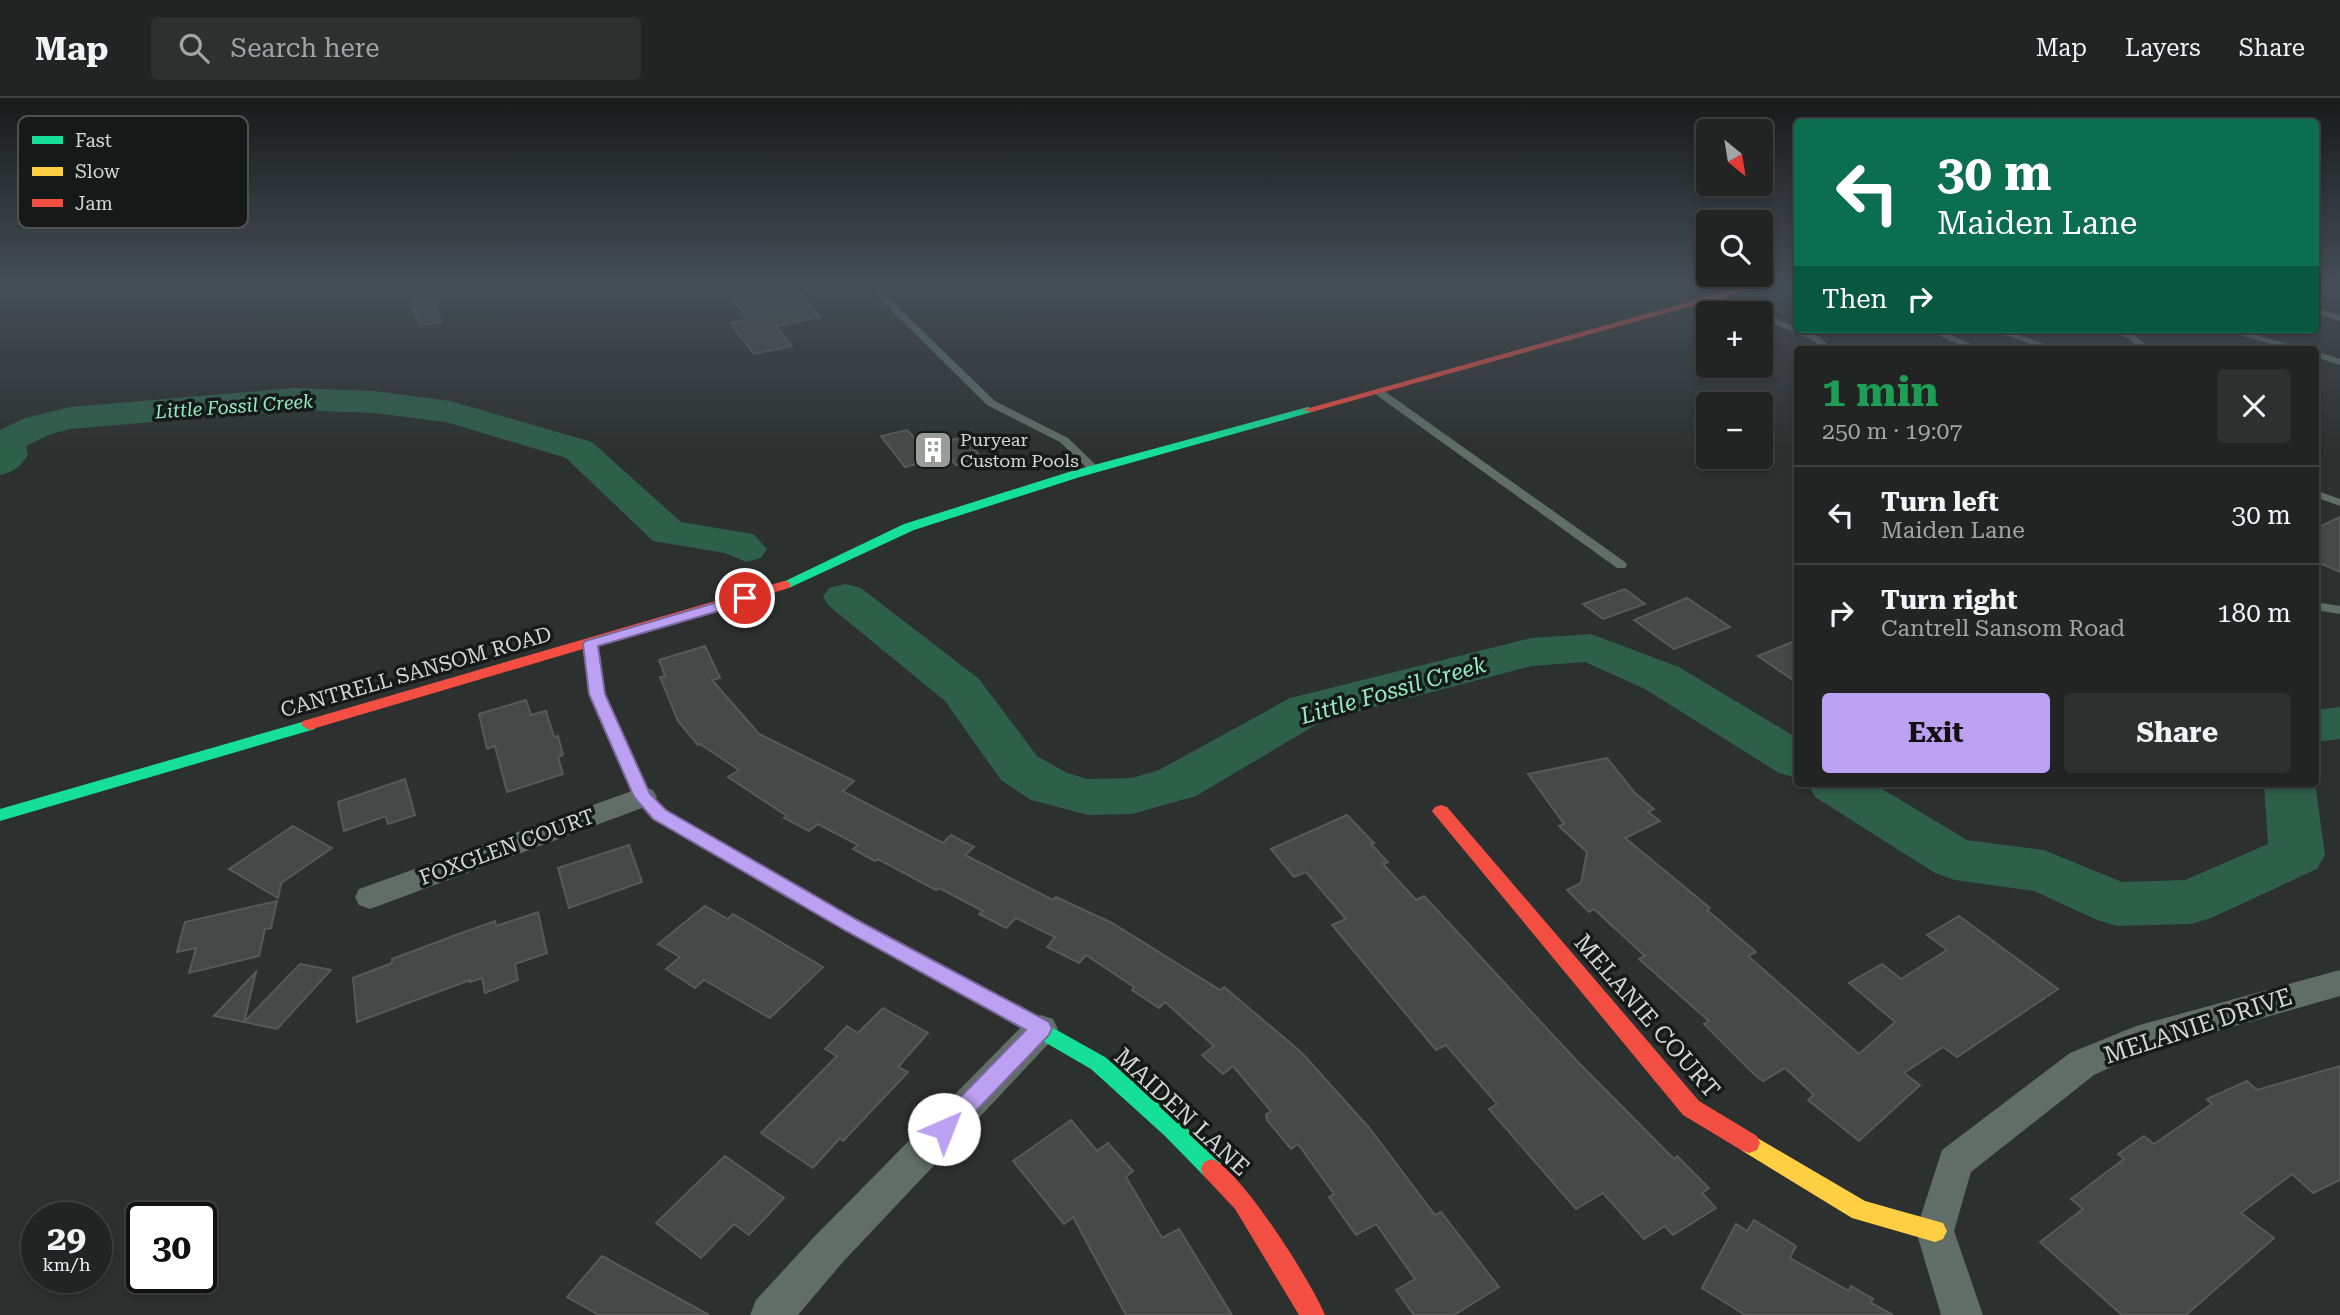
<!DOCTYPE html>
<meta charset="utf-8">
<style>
body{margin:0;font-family:"Roboto Serif",serif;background:#2d302f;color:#f1f3f6;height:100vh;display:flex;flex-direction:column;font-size:26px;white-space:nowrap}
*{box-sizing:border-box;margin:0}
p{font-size:23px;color:#a2a4a5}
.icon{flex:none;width:38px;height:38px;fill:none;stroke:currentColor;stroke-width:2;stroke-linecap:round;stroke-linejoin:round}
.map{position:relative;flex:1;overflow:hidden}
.panel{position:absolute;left:1794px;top:248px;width:525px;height:441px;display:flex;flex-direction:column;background:#212422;border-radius:7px;box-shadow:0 4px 10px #0003,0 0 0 2px #3e4140}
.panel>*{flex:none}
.top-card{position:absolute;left:1794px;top:21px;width:525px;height:214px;border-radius:7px;box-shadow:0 4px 10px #0003,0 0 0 2px #3e4140;background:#0b6e4f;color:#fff;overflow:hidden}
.needle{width:46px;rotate:150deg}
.tools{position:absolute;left:1696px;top:21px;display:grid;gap:14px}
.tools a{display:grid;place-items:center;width:77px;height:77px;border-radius:7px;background:#212422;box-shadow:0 4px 10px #0003,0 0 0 2px #3e4140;font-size:35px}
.speed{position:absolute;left:21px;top:1104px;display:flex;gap:14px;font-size:35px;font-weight:700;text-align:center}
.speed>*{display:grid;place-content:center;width:91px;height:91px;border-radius:50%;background:#212422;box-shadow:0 4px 10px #0003,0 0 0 2px #3e4140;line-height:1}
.speed small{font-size:18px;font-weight:400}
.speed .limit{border:4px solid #111;border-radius:10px;background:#fff;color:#111}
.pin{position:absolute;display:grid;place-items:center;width:60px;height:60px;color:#fff;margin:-30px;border:4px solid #fff;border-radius:50%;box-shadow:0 2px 7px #0007}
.me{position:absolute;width:77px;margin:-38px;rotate:44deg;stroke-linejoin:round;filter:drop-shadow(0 0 5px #0008)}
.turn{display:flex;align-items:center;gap:24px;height:147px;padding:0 28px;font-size:32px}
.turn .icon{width:91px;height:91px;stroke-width:2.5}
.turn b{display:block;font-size:49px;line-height:60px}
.then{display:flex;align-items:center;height:66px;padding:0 28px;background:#0003;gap:14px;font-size:26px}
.round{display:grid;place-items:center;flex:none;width:74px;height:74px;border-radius:7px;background:#2d302f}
.summary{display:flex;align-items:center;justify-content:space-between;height:119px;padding:0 28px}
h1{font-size:42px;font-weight:700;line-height:52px;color:#1e9e55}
.action{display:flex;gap:14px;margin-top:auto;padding:14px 28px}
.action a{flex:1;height:80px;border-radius:7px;background:#bca0f2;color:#111;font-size:28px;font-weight:700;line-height:80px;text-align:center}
.action a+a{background:#2d302f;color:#f1f3f6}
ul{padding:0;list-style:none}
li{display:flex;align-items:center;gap:21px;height:98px;padding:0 28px;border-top:2px solid #3e4140}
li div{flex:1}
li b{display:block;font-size:26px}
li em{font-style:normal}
header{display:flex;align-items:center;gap:42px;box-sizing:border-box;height:98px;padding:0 35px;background:#212422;border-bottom:2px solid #3e4140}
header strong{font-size:33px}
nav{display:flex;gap:38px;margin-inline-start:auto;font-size:24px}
.search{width:490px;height:63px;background:#2d302f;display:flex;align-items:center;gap:18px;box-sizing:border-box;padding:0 24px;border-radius:7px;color:#a2a4a5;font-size:26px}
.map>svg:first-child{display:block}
</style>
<header>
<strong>Map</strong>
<div class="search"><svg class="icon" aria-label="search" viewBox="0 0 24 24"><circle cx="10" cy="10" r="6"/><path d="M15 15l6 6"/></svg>Search here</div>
<nav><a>Map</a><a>Layers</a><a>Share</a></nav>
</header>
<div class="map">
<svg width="2340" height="1217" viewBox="0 0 2340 1217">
<rect width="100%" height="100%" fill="#2c302e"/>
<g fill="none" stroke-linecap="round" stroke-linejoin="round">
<g fill="#2d5f49" fill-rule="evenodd">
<path d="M294,290l80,3 76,10 142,41 89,80 72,12 14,15 -6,9 -15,4 -21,-9 -72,-12 -87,-83 -120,-36 -72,-9 -80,-3 -224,19 -19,5 -25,12 2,9c-8,12 -14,17 -28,20v-45l25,-12 45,-11z"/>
<path d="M845,486l16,4 118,91 58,77 30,17 21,6 44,-1 27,-8 131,-72 241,-60 60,-4 88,33 118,71v40l-18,-5 -134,-84 -60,-27 -53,4 -208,54 -128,76 -64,18 -44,1 -57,-15 -30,-20 -56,-79 -116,-95 -6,-9 6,-9z"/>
<path d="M2340,609v32l-25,3v-32z"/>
<path d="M2315,684l10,73 -8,14 -106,49 -20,6 -74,2 -20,-6 -63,-29 -79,-11 -20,-7 -120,-76 -7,-13h66l93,56 77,10 78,32 63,-2 83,-36 -4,-60z"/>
</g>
</g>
<g fill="#444846" stroke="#565958" stroke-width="2">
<path d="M797,190l23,29 -44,9 16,20 -38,8 -24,-31 19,-4 -18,-21 44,-9 2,3z"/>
<path d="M430,196l11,28 -21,4 -10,-28z"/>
<path d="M907,332l26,29 -28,8 -24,-31z"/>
<path d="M963,339l19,21 -26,7 -18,-21z"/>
<path d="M2340,419v55l-25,-11v-32z"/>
<path d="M1625,491l20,15 -42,15 -20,-15z"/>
<path d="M1687,500l43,29 -56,22 -40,-29z"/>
<path d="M1797,542v43l-39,-27z"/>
<path d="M705,548l15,32 -8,2 47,54 95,47 -11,10 9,5 91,47 8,-8 23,12 -9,8 88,45 3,-3 56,26 108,67 4,-3 78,66 68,76 65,86 6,-3 58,75 -45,28h-40l-18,-25 19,-11 -39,-55 -20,11 -27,-38 5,-3 -36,-50 -7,5 -24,-29 -1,-5 5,-4 -38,-45 -10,8 -21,-19 12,-9 -49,-44 -6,6 -27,-18 2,-3 -48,-32 -7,8 -32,-16 8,-10 -39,-19 -10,10 -27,-14 4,-3 -44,-23 -3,2 -58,-31 -3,2 -22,-12 5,-4 -40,-21 -9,7 -25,-13 3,-2 -59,-39 11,-7 -39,-26 -2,1 -20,-24 -18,-44 5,-1 -6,-16z"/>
<path d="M526,602l5,15 15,-4 8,26 4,-1 5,19 -5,2 5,17 -56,18 -12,-46 -8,3 -8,-35z"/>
<path d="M1607,660l28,35 19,16 -6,3 12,9 -35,17 85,70 -3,2 49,42 -8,4 111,98 36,-32 -46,-39 33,-19 19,15 46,-29 -20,-15 32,-19 99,73 -101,68 -14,-10 -39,26 16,12 -61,56 -51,-41 6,-5 -29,-27 -22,13 -9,-7 -50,-50 5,-3 -70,-62 6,-3 -51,-47 -5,3 -22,-22 14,-7 6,-31 -28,-26 5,-2 -36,-50z"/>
<path d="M405,681l10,36 -27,9 -2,-8 -42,15 -6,-29z"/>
<path d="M1347,717l27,28 -3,1 17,18 -5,2 33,36 8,-4 152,164 98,99 3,-3 32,32 -7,5 14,15 -43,27 -8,-9 -21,13 -41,-46 -27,16 -87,-100 8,-5 -51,-59 -10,5 -104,-125 14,-6 -40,-47 -12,5 -23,-28z"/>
<path d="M293,728l39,22 -51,35 -3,15 -49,-29z"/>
<path d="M629,747l13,37 -73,26 -11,-40z"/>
<path d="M277,803l-6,27 -6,1 -6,27 -70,17 7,-25 -19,4 8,-30z"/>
<path d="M705,808l23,13 5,-5 90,53 -53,51 -66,-38 -9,8 -29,-19 14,-12 -22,-13z"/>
<path d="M538,814l9,41 -32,11 3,16 -33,13 -3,-15 -12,4v-2l-113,42 -4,-44 39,-15v-4l64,-24 39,-14 1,5z"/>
<path d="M300,866l31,6 -54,59 -33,-7z"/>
<path d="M256,874l-12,50 -30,-6z"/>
<path d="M883,910l45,25 -30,34 10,5 -65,69 -3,-3 -27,30 -52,-35 76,-77 -12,-7 22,-23 11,7z"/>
<path d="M2340,968v114l-27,13 -21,-19 -51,39 33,25 -88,77h-64l-82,-73 43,-33 -12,-10 53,-40 -6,-5 26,-18 10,8 58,-40 -5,-5 40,-18 10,9z"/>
<path d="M1071,1022l26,31 11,-8 25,28 -7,6 36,61 17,-9 53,86h-106l-53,-98 -9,7 -51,-63z"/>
<path d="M725,1058l59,42 -35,37 -15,-11 -33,34 -45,-35z"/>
<path d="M1754,1122l42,26 -6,12 59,33 2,-5 22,13 -2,4 22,12h-148l-43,-27 34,-64 11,7z"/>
<path d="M602,1158l107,59h-110l-32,-18z"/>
</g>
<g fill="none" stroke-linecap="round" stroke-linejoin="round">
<g fill="#606e67" fill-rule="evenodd">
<path d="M865,186h9l121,117 73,37 30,29v4h-8l-30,-29 -73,-37z"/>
<path d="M1718,196l102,43 13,13h-10l-9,-9 -54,-23v-5h-11l-34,-14v-4z"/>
<path d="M2315,209l25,8v6l-25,-8z"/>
<path d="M1924,231h13l48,21h-13z"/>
<path d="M1988,231h14l60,21h-14z"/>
<path d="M2110,231c16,0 27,6 37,18l-1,3h-10l1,-3 -5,-6z"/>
<path d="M2218,231h16l75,21h-16z"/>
<path d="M2315,253l25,8v6l-25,-8z"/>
<path d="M1375,292h8l242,172 2,3 -2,3h-8l-242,-174z"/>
<path d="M2315,392l25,9v7l-25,-9z"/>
<path d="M2315,504l25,4v8l-25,-4z"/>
</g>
<g fill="#606e67" fill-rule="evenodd">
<path d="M643,689l10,3 4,7 -4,7 -283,105 -11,-4 -4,-8 4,-8z"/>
<path d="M2340,872v26l-196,56 -50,23 -123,97 -17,59 29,84h-42l-25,-84 26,-81 128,-97 66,-27z"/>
<path d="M1041,917l12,4 5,10 -5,10 -211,224 -44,52h-48l6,-15 58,-63 215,-218z"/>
</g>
<g fill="#16e098" fill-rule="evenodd">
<path d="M1308,309l6,3 -2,2 -232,65 -166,53 -125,58h-10l-2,-3 127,-61 168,-53z"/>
<path d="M309,622l8,5 -2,4 -315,92v-12z"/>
<path d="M1003,902l102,57 76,65 39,40 3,7 -3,7 -8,3 -8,-3 -39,-40 -74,-67 -95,-55 -3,-6 3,-6z"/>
</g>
<path fill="#ffcf43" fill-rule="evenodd" d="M1749,1035l116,68 78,22 4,8 -4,8 -8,3 -83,-24 -111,-68 -3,-7 3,-7z"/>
<g fill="#f24e42" fill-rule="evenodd">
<path d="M1753,186h17l-458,128 -10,-2z"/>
<path d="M784,483l5,1 2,3 -2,3 -191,57 7,49 45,100 15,16 195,111 150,81 3,6 -3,6 -7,2 -7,-2 -150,-83 -193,-113 -19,-21 -45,-103 -6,-45 -274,81 -8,-5 2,-4z"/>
<path d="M1441,707l6,2 252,294 58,35 3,7 -3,7 -8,3 -8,-3 -58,-35 -248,-300 -3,-4 3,-4z"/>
<path d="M1212,1061c29,11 100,124 113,156h-26l-64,-106 -31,-33 -3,-7 3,-7z"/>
</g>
</g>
<linearGradient id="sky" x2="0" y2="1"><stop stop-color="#181a19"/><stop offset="0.52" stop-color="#454e57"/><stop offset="1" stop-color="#454e57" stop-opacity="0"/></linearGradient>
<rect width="2340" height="357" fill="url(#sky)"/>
<path fill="#bca0f2" stroke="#7a689d" stroke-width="2" d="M745,496l5,1v7l-152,44 7,48 45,100 16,16 193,111 190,101 3,6 -3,7 -97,101 -8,3 -8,-3 -3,-7 3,-7 90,-92 -180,-99 -193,-112 -19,-22 -45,-103 -6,-50 2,-3z"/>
<defs>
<symbol id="building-square" viewBox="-11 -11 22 22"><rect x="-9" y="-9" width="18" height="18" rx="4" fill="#989d9a" stroke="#151917"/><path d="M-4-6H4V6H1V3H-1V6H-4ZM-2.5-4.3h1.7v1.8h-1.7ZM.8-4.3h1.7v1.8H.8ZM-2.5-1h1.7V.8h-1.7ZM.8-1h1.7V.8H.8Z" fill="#fff"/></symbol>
</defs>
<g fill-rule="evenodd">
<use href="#building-square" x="911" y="330" width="44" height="44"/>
</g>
<g text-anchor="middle" stroke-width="7" stroke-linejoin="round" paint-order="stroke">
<g font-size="18" fill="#d2d7d4" stroke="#151917" text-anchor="start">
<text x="960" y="348">Puryear<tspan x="960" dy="21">Custom Pools</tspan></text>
</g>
<g font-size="19" font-style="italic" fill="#94eac2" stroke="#151917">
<text transform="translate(234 308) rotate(-4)" y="7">Little Fossil Creek</text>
</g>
<g font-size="21" fill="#d2d7d4" stroke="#151917">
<text transform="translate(416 574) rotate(-16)" y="7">CANTRELL SANSOM ROAD</text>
<text transform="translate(507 749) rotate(-20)" y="7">FOXGLEN COURT</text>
</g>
<g font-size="23" font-style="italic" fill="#94eac2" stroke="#151917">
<text transform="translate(1393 592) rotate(-16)" y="8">Little Fossil Creek</text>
</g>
<g font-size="24" fill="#d2d7d4" stroke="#151917">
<text transform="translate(1647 918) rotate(49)" y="8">MELANIE COURT</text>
<text transform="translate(2198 928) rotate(-18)" y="8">MELANIE DRIVE</text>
<text transform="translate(1182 1014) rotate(43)" y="8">MAIDEN LANE</text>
</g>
</g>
<rect x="18" y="18" width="230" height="112" rx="10" fill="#151917" stroke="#4e5250" stroke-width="2"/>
<rect x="32" y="38" width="31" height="8" fill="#16e098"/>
<rect x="32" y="69" width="31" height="9" fill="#ffcf43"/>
<rect x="32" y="101" width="31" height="8" fill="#f24e42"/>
<g font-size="19" fill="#d2d7d4">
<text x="75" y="49">Fast</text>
<text x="75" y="80">Slow</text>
<text x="75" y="112">Jam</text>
</g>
</svg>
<div class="tools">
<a><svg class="needle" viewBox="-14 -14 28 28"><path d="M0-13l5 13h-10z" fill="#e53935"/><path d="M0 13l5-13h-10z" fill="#a2a4a5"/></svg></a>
<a><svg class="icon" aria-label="search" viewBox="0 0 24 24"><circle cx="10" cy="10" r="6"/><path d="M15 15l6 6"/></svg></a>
<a>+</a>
<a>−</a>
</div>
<div class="speed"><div>29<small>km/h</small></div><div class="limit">30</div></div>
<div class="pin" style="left:745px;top:500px;background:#d93025"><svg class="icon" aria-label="arrive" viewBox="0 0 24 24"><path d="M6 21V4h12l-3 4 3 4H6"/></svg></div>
<svg class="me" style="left:944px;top:1031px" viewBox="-20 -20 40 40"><circle r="19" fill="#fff"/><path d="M0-13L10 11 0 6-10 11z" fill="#bca0f2"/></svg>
<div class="top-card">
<div class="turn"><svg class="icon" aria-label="left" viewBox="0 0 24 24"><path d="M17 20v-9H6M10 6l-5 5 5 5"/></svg><div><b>30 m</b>Maiden Lane</div></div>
<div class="then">Then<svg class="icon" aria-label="right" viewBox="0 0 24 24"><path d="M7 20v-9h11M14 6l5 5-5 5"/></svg></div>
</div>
<section class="panel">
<div class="summary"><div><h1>1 min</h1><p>250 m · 19:07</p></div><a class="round"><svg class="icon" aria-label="close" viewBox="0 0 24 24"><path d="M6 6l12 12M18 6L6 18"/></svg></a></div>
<ul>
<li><svg class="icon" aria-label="left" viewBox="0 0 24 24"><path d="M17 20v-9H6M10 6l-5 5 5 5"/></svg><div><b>Turn left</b><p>Maiden Lane</p></div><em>30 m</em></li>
<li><svg class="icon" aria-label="right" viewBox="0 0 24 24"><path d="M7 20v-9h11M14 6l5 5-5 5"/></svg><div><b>Turn right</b><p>Cantrell Sansom Road</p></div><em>180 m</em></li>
</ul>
<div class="action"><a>Exit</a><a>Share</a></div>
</section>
</div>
